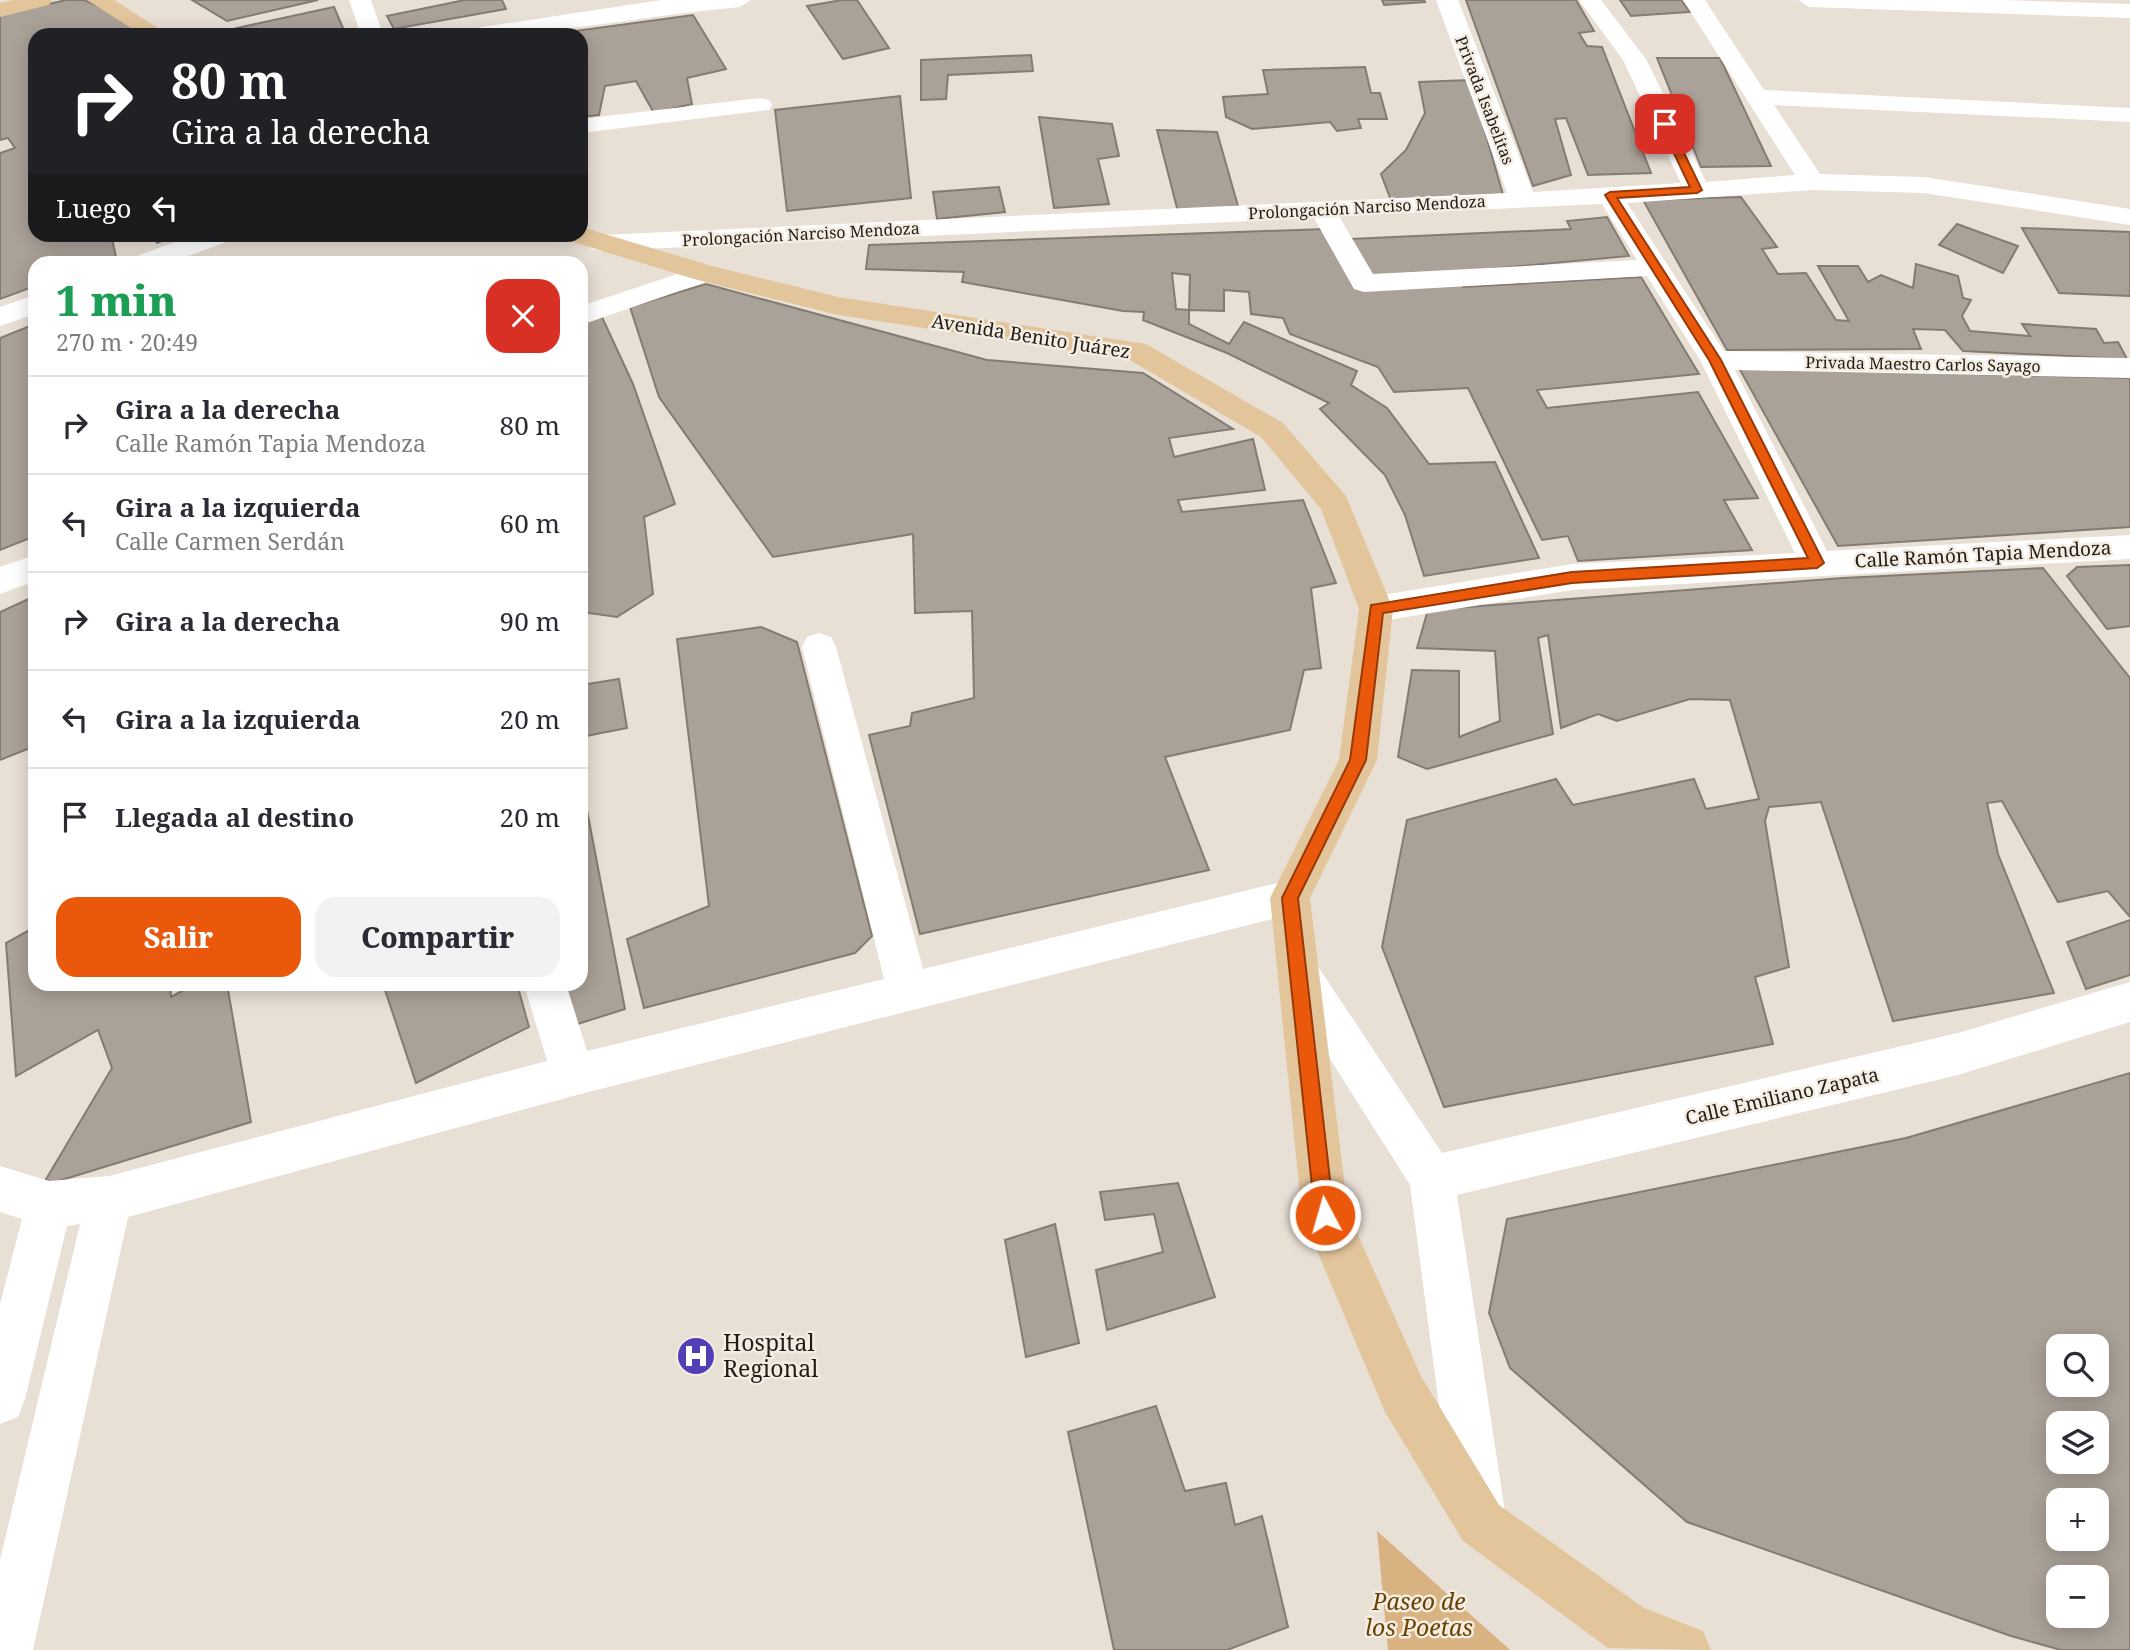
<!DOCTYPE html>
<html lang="es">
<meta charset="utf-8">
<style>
body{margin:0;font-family:"Noto Serif",serif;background:#f2f2f3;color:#2b2b33;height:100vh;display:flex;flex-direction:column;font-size:26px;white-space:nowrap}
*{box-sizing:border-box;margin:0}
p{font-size:23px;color:#7c7c81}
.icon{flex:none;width:38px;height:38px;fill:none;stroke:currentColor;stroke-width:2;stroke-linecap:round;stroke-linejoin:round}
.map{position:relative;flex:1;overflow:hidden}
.sheet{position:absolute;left:28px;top:256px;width:560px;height:735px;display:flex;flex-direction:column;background:#fff;border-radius:21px;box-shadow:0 4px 18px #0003}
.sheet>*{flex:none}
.top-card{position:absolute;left:28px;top:28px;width:560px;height:214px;border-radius:21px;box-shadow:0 4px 18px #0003;background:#202124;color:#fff;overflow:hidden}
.tools{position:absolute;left:2046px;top:1334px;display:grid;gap:14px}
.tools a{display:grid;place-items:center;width:63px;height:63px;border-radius:14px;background:#fff;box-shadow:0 4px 18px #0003;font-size:35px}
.pin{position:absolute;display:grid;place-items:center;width:60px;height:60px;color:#fff;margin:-30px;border-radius:14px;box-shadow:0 4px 10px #0006}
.me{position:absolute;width:77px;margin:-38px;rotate:354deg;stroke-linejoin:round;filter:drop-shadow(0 0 5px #0008)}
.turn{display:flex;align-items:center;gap:24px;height:147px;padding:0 28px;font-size:32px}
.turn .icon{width:91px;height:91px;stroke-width:2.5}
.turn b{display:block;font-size:49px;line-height:60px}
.then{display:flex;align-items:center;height:66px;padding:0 28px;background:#0003;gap:14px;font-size:26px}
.round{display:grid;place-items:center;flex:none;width:74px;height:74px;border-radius:21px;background:#f2f2f3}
.head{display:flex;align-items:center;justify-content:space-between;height:119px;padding:0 28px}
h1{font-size:42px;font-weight:800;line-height:52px;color:#1e9e55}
.button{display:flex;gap:14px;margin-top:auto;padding:14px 28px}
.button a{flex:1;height:80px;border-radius:21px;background:#ea580c;color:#fff;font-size:28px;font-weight:800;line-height:80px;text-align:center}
.button a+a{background:#f2f2f3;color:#2b2b33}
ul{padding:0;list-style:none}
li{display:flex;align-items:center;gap:21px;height:98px;padding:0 28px;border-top:2px solid #e1e1e2}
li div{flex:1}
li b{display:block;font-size:26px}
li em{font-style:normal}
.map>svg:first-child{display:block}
</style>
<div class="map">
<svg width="2130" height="1650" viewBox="0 0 2130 1650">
<rect width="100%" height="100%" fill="#e8dfd5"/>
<path fill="#d9b281" d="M1377,1531l133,119h-122z"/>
<g fill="#aaa198" stroke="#847c72" stroke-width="2" fill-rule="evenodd">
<path d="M66,0h18l17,7 45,28h-111v199h76l5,23 -16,5h-65v24l-35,13v-146l15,-5 -7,-10 -8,2v-125z"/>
<path d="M192,0h126l-91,21z"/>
<path d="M465,0h37l4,9 -112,20 -7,-13z"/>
<path d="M842,0h15l32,48 -46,11 -36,-53z"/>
<path d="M1382,0h42l1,2 -41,3z"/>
<path d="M1466,0h110l18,31 -15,2 8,13 15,1 49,126 -63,2 -22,-57 -11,1 16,56 -38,11z"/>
<path d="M1620,0h61l9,12 -59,4z"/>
<path d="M334,7l12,28h-99l-10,-7z"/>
<path d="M693,15l33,54 -39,9 5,26 -38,9 -18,-32 -31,5 -6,29 -18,2v-82h-35z"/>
<path d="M1031,55l2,16 -85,4 -2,24 -25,1v-40z"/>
<path d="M1657,58h63l51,108 -70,1z"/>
<path d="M1365,67l6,26h9l7,26h-29l3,9 -24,3 -7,-9 -78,7 -26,-12 -3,-20 45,-3 -5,-24z"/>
<path d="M1470,80l34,118 -112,5 -11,-29 25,-24 19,-37 -6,-31z"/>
<path d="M900,96l11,102 -124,13 -12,-101z"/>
<path d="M1039,117l73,7 7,32 -21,3 11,45 -55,4z"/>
<path d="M1157,130l60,2 21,74 -60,6z"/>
<path d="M999,187l6,25 -68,7 -4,-27z"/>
<path d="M1741,197l36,50 -15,2 16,25 28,-1 30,47 13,1 -31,-55h40l10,16 13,-7 32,13 3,-24 42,12 5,22 8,2 -9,16 8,15 60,5 -8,-12 74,5 8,14 14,-1 9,17 -164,-8 -18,-21 -32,-1 8,20 -194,1 -84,-150z"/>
<path d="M1607,217l22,39 -174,16 8,15 178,-10 58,97 -162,16 10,18 151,-16 60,106 -34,2 28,50 -174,11 -10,-25 -26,4 -74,-152 -74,4 -16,-25 -88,-33 -7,-16 -32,-4 -2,-22 -25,-2v21l-35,-1v14l40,20 15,-22 113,49 -6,14 36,23 42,56 66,-2 44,96 -115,18 -19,-61 -20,-40 -65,-66 9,-6 -102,-50 -84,-33 1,-8 -21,-1 -161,-29 2,-10 -98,-3 3,-24 456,-16 3,11 243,-11 -4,-8zM1172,273l18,2 -1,35 -13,-1z"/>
<path d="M1957,224l61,22 -15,27 -64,-28z"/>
<path d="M2022,228l108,4v64l-71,-3z"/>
<path d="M153,234h26l-22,9z"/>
<path d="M706,284l281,76 156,13 90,56 -64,9 5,19 79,-18 12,51 -87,10 4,12 121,-12 33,83 -25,5 10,80 -17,2 -14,60 -125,27 44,113 -289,64 -51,-199 41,-9 2,-13 62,-15 -2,-87 -57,2 -2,-79 -140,23 -114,-160 -29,-90z"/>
<path d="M601,315l32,69 42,120 -31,13 9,77 -36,23 -36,-5v-288z"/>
<path d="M35,324v212l-35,14v-212z"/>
<path d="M1739,368l391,10v149l-292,19z"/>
<path d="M2130,565v61l-23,3 -40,-53 10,-9z"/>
<path d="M2043,568l87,110v239l-22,-26 -50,11 -56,-101 -15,2 11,51 56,139 -161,28 -72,-219 -52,5 -4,14 24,146 -34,10 18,67 -329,63 -62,-160 25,-127 149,-41 17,26 121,-26 12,30 53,-10 -29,-99 -40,-1 -73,22 -19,-7 -37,14 -13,-93 -10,3 15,96 -126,35 -29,-12 14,-87 47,1v66l41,-16 -5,-70 -78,-3 11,-38 415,-32z"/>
<path d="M35,596v150l-35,14v-148z"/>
<path d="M761,627l36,15 75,294 -17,17 -211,55 -17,-69 82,-33 -32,-267z"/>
<path d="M619,679l8,49 -46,9v-52z"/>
<path d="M581,779l44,230 -63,20 -11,-45h30z"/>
<path d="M2130,920v55l-44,14 -19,-47z"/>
<path d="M35,927v57h135l1,13 24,-13h32l24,138 -209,64 70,-118 -14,-38 -82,46 -10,-133z"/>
<path d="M383,984h134l12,43 -113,56z"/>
<path d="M2130,1073v577h-69l-50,-14 -324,-114 -177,-154 -21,-55 18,-94 399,-81zM2058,1346h38v38h-38zM2058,1423h38v38h-38zM2058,1500h38v38h-38zM2058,1577h38v38h-38z"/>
<path d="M1178,1183l37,114 -108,33 -11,-60 67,-18 -9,-38 -49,6 -5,-28z"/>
<path d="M1055,1224l24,119 -53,14 -21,-117z"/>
<path d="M1156,1406l29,85 41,-8 9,42 27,-9 26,111 -61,23h-113l-46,-218z"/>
</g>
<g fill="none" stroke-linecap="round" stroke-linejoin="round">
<g fill="#fff" fill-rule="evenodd">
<path d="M349,0h22l12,35h-22z"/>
<path d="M661,0h90l-11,7c-92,8 -183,28 -275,28l11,-7z"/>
<path d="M1436,0h22l75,192 148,-9 -58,-123 -44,-60h22l45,59 60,123 89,-7 -112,-175h22l59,90 366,18v14l-356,-17 46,69 104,3 206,32v16l-206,-32 -112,-3 -185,13 97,148 406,7v20l-395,-8 92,181 303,-16v24l-558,31 -196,32 -12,-4 -5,-9 5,-9 12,-4 196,-32 223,-11 -95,-193 -53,-84 -283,16 -10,-3 -40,-71 -713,33 -10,-2 -3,-6 3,-6 10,-2 906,-42zM1602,204l35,56 -264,14 -34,-58z"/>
<path d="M1798,0h206l126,4v14l-321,-11z"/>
<path d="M760,98l9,2 3,5 -3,5 -188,23v-14z"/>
<path d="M197,234h39l-4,6 -61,22h-38l4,-6z"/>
<path d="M704,265l10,2 4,6 -4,6 -133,46v-19z"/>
<path d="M35,295v19l-35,12v-19z"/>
<path d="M35,555v26l-35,13v-27z"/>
<path d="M819,633l12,4 5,10 87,322 367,-89 14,5 6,13 -6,13 -731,185 -445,121 -95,433h-33v-90l80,-336 -13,2 -42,173 -7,18 -18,7v-120l22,-85 -22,-7v-46l49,15 60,-5 438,-115 -23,-77h42l21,67 297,-72 -82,-332 5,-10z"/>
<path d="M1298,953l15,6 129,194 516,-120 172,-51v40l-172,53 -501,120 48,317 -8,18 -18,8 -18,-8 -8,-18 -43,-327 -127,-200 -6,-13 6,-13z"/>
</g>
<g fill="#e3c59c" fill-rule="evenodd">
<path d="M14,0h38l-3,5 -49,12v-14z"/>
<path d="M87,0h27l55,35h-27z"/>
<path d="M581,227l131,39 126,31 308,47 137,79 63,73 47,113 -16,151 -67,138 38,315 73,163 78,129 145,103 59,23 8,19 -103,-2 -145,-107 -78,-129 -83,-197 -32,-317 69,-138 20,-151 -38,-100 -60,-72 -133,-78 -290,-44 -144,-36 -128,-39 -4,-6h19z"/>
</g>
</g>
<path fill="#ea580c" stroke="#983908" stroke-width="2" d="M1665,121l5,3 32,66 -5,3 -80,5 104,162 103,203 -7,5 -245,15 -189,30 -17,147 -68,138 36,317 -2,7 -7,3 -7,-3 -3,-7 -33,-317 68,-138 21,-155 201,-33 236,-14 -99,-198 -104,-165 5,-3 80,-5 -30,-63z"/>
<defs>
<symbol id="hospital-disc" viewBox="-11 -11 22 22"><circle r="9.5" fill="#503fb6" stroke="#f5ece2"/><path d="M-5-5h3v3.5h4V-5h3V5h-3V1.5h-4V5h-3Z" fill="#fff"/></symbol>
</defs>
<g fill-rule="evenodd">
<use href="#hospital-disc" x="674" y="1334" width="44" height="44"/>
</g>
<g text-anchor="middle" stroke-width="5" stroke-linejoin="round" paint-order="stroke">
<g font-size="16" fill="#201d19" stroke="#f5ece2">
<text transform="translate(1485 100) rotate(69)" y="6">Privada Isabelitas</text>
<text transform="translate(1367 207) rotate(-3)" y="6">Prolongación Narciso Mendoza</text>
<text transform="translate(801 234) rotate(-3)" y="6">Prolongación Narciso Mendoza</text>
<text transform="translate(1923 364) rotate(1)" y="6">Privada Maestro Carlos Sayago</text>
</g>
<g font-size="19" fill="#201d19" stroke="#f5ece2">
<text transform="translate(1031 336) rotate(9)" y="7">Avenida Benito Juárez</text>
<text transform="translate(1983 554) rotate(-3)" y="7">Calle Ramón Tapia Mendoza</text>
<text transform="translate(1782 1096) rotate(-13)" y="7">Calle Emiliano Zapata</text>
</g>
<g font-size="23" fill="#201d19" stroke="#f5ece2" text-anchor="start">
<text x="723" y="1351">Hospital<tspan x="723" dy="26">Regional</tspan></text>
</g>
<g font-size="23" font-style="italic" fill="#684200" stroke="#f5ece2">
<text x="1419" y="1610">Paseo de<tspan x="1419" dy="26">los Poetas</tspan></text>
</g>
</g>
</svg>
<div class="tools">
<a><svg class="icon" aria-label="search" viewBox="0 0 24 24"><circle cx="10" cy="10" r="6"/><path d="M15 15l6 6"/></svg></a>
<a><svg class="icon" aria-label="layers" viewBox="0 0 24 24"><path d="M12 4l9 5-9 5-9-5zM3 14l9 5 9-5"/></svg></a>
<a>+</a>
<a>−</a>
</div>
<div class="pin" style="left:1665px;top:124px;background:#d93025"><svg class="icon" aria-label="arrive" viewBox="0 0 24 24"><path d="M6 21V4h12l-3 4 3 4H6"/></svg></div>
<svg class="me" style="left:1325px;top:1215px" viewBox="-20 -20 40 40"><circle r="17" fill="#ea580c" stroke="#fff" stroke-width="3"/><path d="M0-11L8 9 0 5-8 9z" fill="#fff"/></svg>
<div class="top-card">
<div class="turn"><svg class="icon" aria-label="right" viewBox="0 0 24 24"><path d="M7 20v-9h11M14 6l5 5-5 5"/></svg><div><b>80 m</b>Gira a la derecha</div></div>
<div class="then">Luego<svg class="icon" aria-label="left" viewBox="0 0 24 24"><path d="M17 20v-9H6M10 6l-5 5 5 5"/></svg></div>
</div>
<section class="sheet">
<div class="head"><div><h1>1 min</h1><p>270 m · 20:49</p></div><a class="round" style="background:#d93025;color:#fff"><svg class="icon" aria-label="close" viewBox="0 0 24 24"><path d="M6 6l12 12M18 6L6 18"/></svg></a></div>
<ul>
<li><svg class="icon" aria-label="right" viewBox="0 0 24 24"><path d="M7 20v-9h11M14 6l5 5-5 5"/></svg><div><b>Gira a la derecha</b><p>Calle Ramón Tapia Mendoza</p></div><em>80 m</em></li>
<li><svg class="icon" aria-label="left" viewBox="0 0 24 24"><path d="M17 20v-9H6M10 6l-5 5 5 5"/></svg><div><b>Gira a la izquierda</b><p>Calle Carmen Serdán</p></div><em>60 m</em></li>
<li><svg class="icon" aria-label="right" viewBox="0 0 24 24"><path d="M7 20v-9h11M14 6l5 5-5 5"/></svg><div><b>Gira a la derecha</b></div><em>90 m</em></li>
<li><svg class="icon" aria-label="left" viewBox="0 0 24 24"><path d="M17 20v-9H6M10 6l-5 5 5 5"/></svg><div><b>Gira a la izquierda</b></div><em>20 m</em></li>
<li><svg class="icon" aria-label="arrive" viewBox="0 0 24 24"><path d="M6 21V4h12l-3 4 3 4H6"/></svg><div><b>Llegada al destino</b></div><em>20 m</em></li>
</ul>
<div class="button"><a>Salir</a><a>Compartir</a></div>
</section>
</div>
